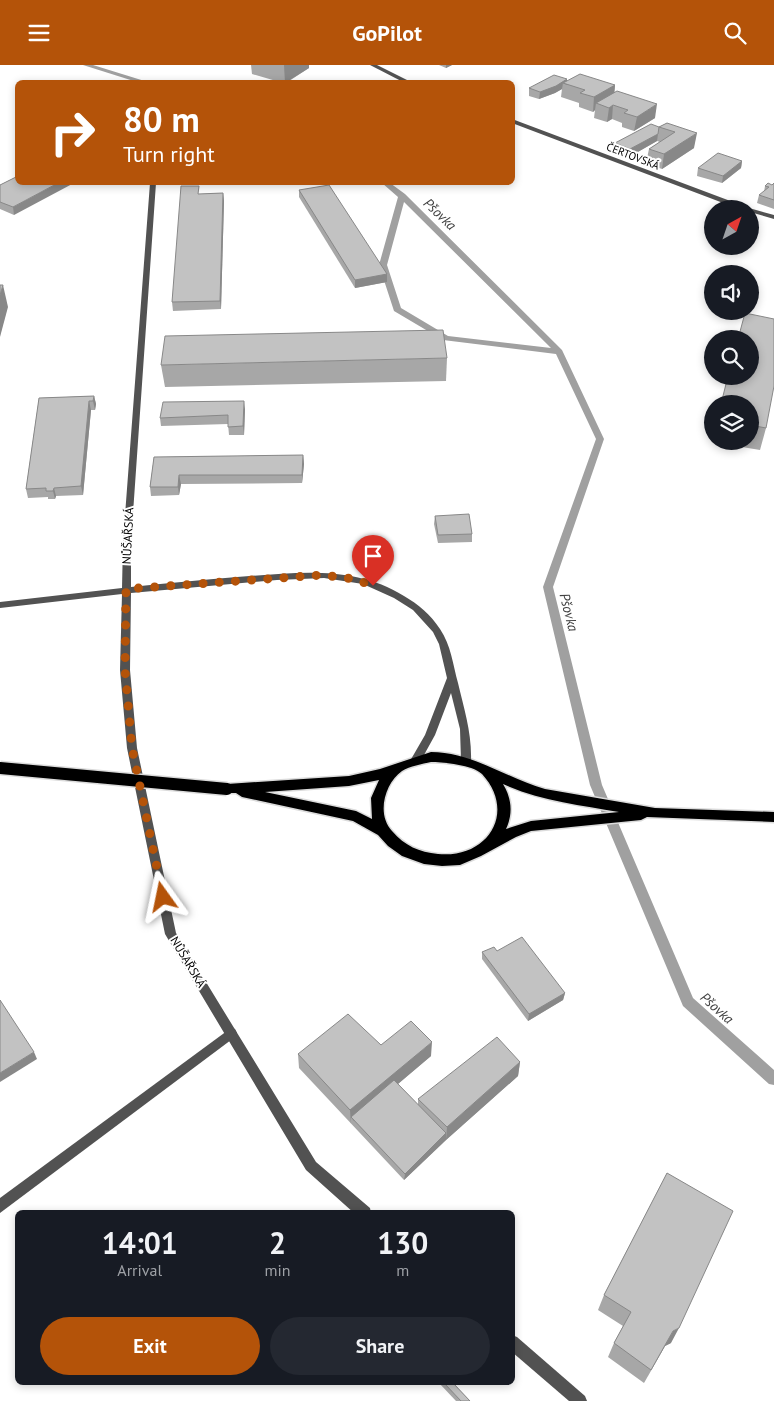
<!DOCTYPE html>
<meta charset="utf-8">
<style>
body{margin:0;font-family:"PT Sans",sans-serif;background:#242831;color:#f1f3f6;height:100vh;display:flex;flex-direction:column;font-size:19px;white-space:nowrap}
*{box-sizing:border-box;margin:0}
p{font-size:16px;color:#9ea1a6}
.icon{flex:none;width:28px;height:28px;fill:none;stroke:currentColor;stroke-width:2;stroke-linecap:round;stroke-linejoin:round}
.map{position:relative;flex:1;overflow:hidden}
.details{position:absolute;left:15px;top:1145px;width:500px;height:175px;display:flex;flex-direction:column;background:#171b24;border-radius:8px;box-shadow:0 2px 8px #0003}
.details>*{flex:none}
.banner{position:absolute;left:15px;top:15px;width:500px;height:105px;border-radius:8px;box-shadow:0 2px 8px #0003;background:#b45309;color:#fff;overflow:hidden}
.needle{width:32px;rotate:40deg}
.controls{position:absolute;left:704px;top:135px;display:grid;gap:10px}
.controls a{display:grid;place-items:center;width:55px;height:55px;border-radius:50%;background:#171b24;box-shadow:0 2px 8px #0003;font-size:25px}
.pin{position:absolute;display:grid;place-items:center;width:42px;height:42px;color:#fff;margin:-51px -21px;border-radius:50% 50% 50% 0;rotate:-45deg;box-shadow:0 0 5px #0007}
.pin .icon{rotate:45deg}
.me{position:absolute;width:55px;margin:-28px;rotate:348deg;stroke-linejoin:round;filter:drop-shadow(0 0 4px #0008)}
.turn{display:flex;align-items:center;gap:18px;height:105px;padding:0 25px;font-size:22px}
.turn .icon{width:65px;height:65px;stroke-width:2.5}
.turn b{display:block;font-size:35px;line-height:42px}
.eta{display:flex;justify-content:space-evenly;align-items:center;height:85px;text-align:center}
.eta b{font-size:30px;font-weight:800;line-height:35px}
.button{display:flex;gap:10px;margin-top:auto;padding:10px 25px}
.button a{flex:1;height:58px;border-radius:30px;background:#b45309;color:#fff;font-size:20px;font-weight:800;line-height:58px;text-align:center}
.button a+a{background:#242831;color:#f1f3f6}
header{display:flex;justify-content:space-between;align-items:center;height:65px;padding:0 25px;background:#b45309;color:#fff;font-size:22px;font-weight:800}
.map>svg:first-child{display:block}
</style>
<header><svg class="icon" aria-label="menu" viewBox="0 0 24 24"><path d="M4 6h16M4 12h16M4 18h16"/></svg>GoPilot<svg class="icon" aria-label="search" viewBox="0 0 24 24"><circle cx="10" cy="10" r="6"/><path d="M15 15l6 6"/></svg></header>
<div class="map">
<svg width="774" height="1336" viewBox="0 0 774 1336">
<rect width="100%" height="100%" fill="#fff"/>
<g fill="none" stroke-linecap="round" stroke-linejoin="round">
<g fill="#a0a0a0" fill-rule="evenodd">
<path d="M83,0h10l58,18h-11z"/>
<path d="M382,118h8l15,11 157,156 42,89 -51,148 49,198 91,213 81,72v15l-5,-1 -86,-78 -93,-221 -47,-198 53,-148 -40,-85 -113,-14 -49,-29 -15,-46 19,-68zM404,137l147,146 -103,-12 -47,-28 -14,-43z"/>
</g>
<defs>
<path id="primary" d="M431,687c41,0 75,26 114,37l110,19 119,4v10l-127,-5 -6,3 -110,11 -15,6 -35,19 -21,9 -18,1 -18,-2 -22,-8 -14,-10 -10,-11 -25,-14 -111,-24 -6,-4h-14l-1,-4 1,-4 5,-1 122,-8 31,-7zM431,697c12,0 42,3 51,12 35,38 6,85 -44,80 -19,-2 -33,-8 -46,-23 -16,-17 -7,-48 10,-60 8,-5 20,-7 29,-9zM379,715l-8,18 1,21 -16,-8 -91,-19 84,-6zM503,719c37,17 77,21 116,28l-88,9 -25,8c7,-15 6,-30 -3,-45z"/>
</defs>
<use href="#primary" stroke="#dbdbdb" stroke-width="3"/>
<path fill="#525252" fill-rule="evenodd" d="M231,963l4,1 2,4 -2,4 -235,176v-15z"/>
<g fill="#525252" fill-rule="evenodd">
<path d="M370,0h7l36,18h-8z"/>
<path d="M512,54l237,89 25,7v4l-24,-7v-3h-11l-227,-86z"/>
<path d="M150,118h6l-25,359v45c35,-4 71,-7 106,-10 57,-4 116,-13 167,19 14,8 27,19 36,33 11,16 13,36 18,54 6,26 14,50 13,78l-1,3h-8l-1,-3 -1,-32 -9,-36 -16,42 -16,29h-8l-1,-3 15,-26 22,-57 -8,-34 -6,-12 -20,-22 -19,-12 -31,-14 -39,-6 -47,2 -146,13 -1,77 7,78 39,185 140,229 54,46 1,5h-17l-48,-43 -141,-236 -38,-186 -7,-78 2,-76 -122,14v-6l122,-14 1,-46z"/>
<path d="M512,1270l5,2 68,59 2,5h-18l-57,-49z"/>
</g>
<use href="#primary" fill="#000" fill-rule="evenodd"/>
<defs>
<path id="primary-bridge" d="M0,703l227,21"/>
</defs>
<use href="#primary-bridge" stroke="#dbdbdb" stroke-width="15" stroke-linecap="butt"/>
<use href="#primary-bridge" stroke="#000" stroke-width="12"/>
</g>
<g fill="#a7a7a7">
<path d="M251,0h58v3l-23,15h-3l-31,-9z"/>
<path d="M439,0h13l-6,3z"/>
<path d="M567,16l48,4 -1,7 41,26 -21,13 -12,-4v-4l-10,-4 -5,3 -13,-4 1,-8 -2,2 -14,-5v-4l-18,-6 1,-8 -7,4 -16,6 -10,-3v-8z"/>
<path d="M667,58l27,25 -32,21 -16,-6 3,-14 11,-7 -3,-1 -28,16 -15,-6 1,-8 44,-16z"/>
<path d="M742,96l-1,7 -19,15 -25,-7 1,-8z"/>
<path d="M18,111l-4,39 -14,-6v-24z"/>
<path d="M774,118v26l-17,-6 2,-8 5,-3 1,-6 7,-1z"/>
<path d="M299,125l88,92 -32,6 -56,-91z"/>
<path d="M223,128l1,8 -3,108 -48,2 -1,-9 28,-108z"/>
<path d="M447,293l-1,23 -281,6 -4,-22z"/>
<path d="M94,331l2,8 -1,6h-4l-8,85 -27,1 -1,3h-7v-2l-20,1 -2,-9 13,-91z"/>
<path d="M750,339l16,24 -6,22 -48,-8v-1h38z"/>
<path d="M245,344l-1,26h-15l-1,-11 -67,2 -1,-8z"/>
<path d="M303,390l1,9 -2,19 -121,1 -2,11 -28,1 -1,-9 4,-30z"/>
<path d="M435,451l37,18v8l-34,1 -4,-19z"/>
<path d="M497,886l68,42 -2,7 -35,21 -46,-62v-7z"/>
<path d="M381,980l50,11 -33,28 20,21v-6l102,-37 -2,14 -72,64 -42,40 -105,-112 -1,-14z"/>
<path d="M667,1108l4,170 -6,3 -21,37 -36,-26 6,-14 9,-17 -25,-16 6,-15z"/>
<path d="M439,1318h14l17,18h-14z"/>
</g>
<g fill="#888">
<path d="M284,0h25v3l-24,15z"/>
<path d="M446,0h6l-6,3z"/>
<path d="M567,14v6l-4,-2 -1,6 -7,4 -16,6 1,-7z"/>
<path d="M615,20l-1,14 -18,4 -1,7 -2,2 1,-15z"/>
<path d="M657,39l-2,14 -21,13 3,-14z"/>
<path d="M613,40l-1,14 -5,3 2,-14z"/>
<path d="M697,68l-3,15 -32,21 2,-15z"/>
<path d="M658,69l-1,7 -28,16 1,-8z"/>
<path d="M742,96l-1,7 -19,15 1,-7z"/>
<path d="M58,118h16l-60,32 -1,-8z"/>
<path d="M223,128l1,8 -3,108 -1,-8z"/>
<path d="M387,209v8l-32,6v-8z"/>
<path d="M3,220l5,22 -8,30v-42z"/>
<path d="M94,331l2,8 -1,6 -2,-9z"/>
<path d="M89,336l2,9 -8,85 -2,-9z"/>
<path d="M244,336l1,8 -1,26 -1,-9z"/>
<path d="M303,390l1,9 -2,19v-8z"/>
<path d="M179,410l2,9 -2,11 -1,-8z"/>
<path d="M54,423l2,8 -1,3 -2,-8z"/>
<path d="M565,928l-2,7 -35,21 1,-7z"/>
<path d="M432,977l-1,14 -77,65 -3,-4v7l-1,-14z"/>
<path d="M34,987l3,7 -37,23v-9z"/>
<path d="M520,997l-2,14 -72,64 1,-13z"/>
<path d="M446,1068v7l-42,40 1,-6z"/>
<path d="M679,1263l-8,15 -6,3 -21,37 29,-52z"/>
</g>
<g fill="#c2c2c2" stroke="#888">
<path d="M580,9l35,11 -21,12 -14,-4 5,-3 -22,-7z"/>
<path d="M554,10l13,4 -11,7 -16,6 -11,-4z"/>
<path d="M617,26l40,13 -20,13 -13,-4 4,-3 -15,-5 -4,3 -13,-5z"/>
<path d="M667,58l30,10 -33,21 -15,-5 26,-17 -16,-5z"/>
<path d="M651,59l8,3 -1,7 -28,15 -15,-6z"/>
<path d="M718,88l24,8 -19,15 -25,-8z"/>
<path d="M18,111v7h40l-45,24 -13,-5v-17z"/>
<path d="M768,118l4,2 2,-2v17l-15,-5 10,-8 -4,-1z"/>
<path d="M329,120l58,89 -32,6 -56,-90z"/>
<path d="M181,121h18l-1,8 25,-1 -3,108 -48,1z"/>
<path d="M0,220h3l-3,10z"/>
<path d="M745,248l29,6v67l-8,42 -16,-3v-21h-29l7,-28h22v-37h-12z"/>
<path d="M443,265l4,28 -286,7 4,-29z"/>
<path d="M94,331l-1,5h-4l-8,85 -27,2 -1,3h-7v-3l-20,1 13,-91z"/>
<path d="M244,336l-1,25 -15,1v-12l-68,3 3,-16z"/>
<path d="M303,390l-1,20h-123l-1,12h-28l4,-30z"/>
<path d="M469,449l3,20 -34,1 -3,-19z"/>
<path d="M522,872l43,56 -36,21 -47,-62 12,-5 3,4z"/>
<path d="M0,935l34,52 -34,21z"/>
<path d="M348,949l33,31 30,-24 21,21 -82,68 -52,-56z"/>
<path d="M497,972l23,25 -73,65 -29,-28z"/>
<path d="M394,1015l52,53 -41,41 -54,-57z"/>
<path d="M667,1108l66,38 -54,117 -6,3 -22,39 -37,-27 17,-31 -27,-17z"/>
<path d="M444,1318h9l17,18h-9z"/>
</g>
<g fill="none" stroke-linecap="round" stroke-linejoin="round">
<path stroke="#b45309" stroke-width="9" stroke-dasharray="0 16.2" d="M163,832l-31,-149 -7,-78 1,-81 196,-14 33,4 18,7"/>
</g>
<g text-anchor="middle" stroke-width="4" stroke-linejoin="round" paint-order="stroke">
<g font-size="11" fill="#000" stroke="#fff">
<text transform="translate(633 91) rotate(21)" y="4">ČERTOVSKÁ</text>
</g>
<g font-size="12" fill="#000" stroke="#fff">
<text transform="translate(128 471) rotate(-87)" y="4">NŮŠAŘSKÁ</text>
<text transform="translate(188 897) rotate(59)" y="4">NŮŠAŘSKÁ</text>
</g>
<g font-size="14" font-style="italic" fill="#414141" stroke="#fff">
<text transform="translate(440 149) rotate(44)" y="5">Pšovka</text>
<text transform="translate(569 547) rotate(76)" y="5">Pšovka</text>
<text transform="translate(717 943) rotate(42)" y="5">Pšovka</text>
</g>
</g>
</svg>
<div class="controls">
<a><svg class="needle" viewBox="-14 -14 28 28"><path d="M0-13l5 13h-10z" fill="#e53935"/><path d="M0 13l5-13h-10z" fill="#9ea1a6"/></svg></a>
<a><svg class="icon" aria-label="sound" viewBox="0 0 24 24"><path d="M4 9h4l5-4v14l-5-4H4zM17 9q2 3 0 6"/></svg></a>
<a><svg class="icon" aria-label="search" viewBox="0 0 24 24"><circle cx="10" cy="10" r="6"/><path d="M15 15l6 6"/></svg></a>
<a><svg class="icon" aria-label="layers" viewBox="0 0 24 24"><path d="M12 4l9 5-9 5-9-5zM3 14l9 5 9-5"/></svg></a>
</div>
<div class="pin" style="left:373px;top:521px;background:#d93025"><svg class="icon" aria-label="arrive" viewBox="0 0 24 24"><path d="M6 21V4h12l-3 4 3 4H6"/></svg></div>
<svg class="me" style="left:163px;top:832px" viewBox="-20 -20 40 40"><path d="M0-17L14 15 0 8-14 15z" fill="#b45309" stroke="#fff" stroke-width="4"/></svg>
<div class="banner">
<div class="turn"><svg class="icon" aria-label="right" viewBox="0 0 24 24"><path d="M7 20v-9h11M14 6l5 5-5 5"/></svg><div><b>80 m</b>Turn right</div></div>
</div>
<section class="details">
<div class="eta">
<div><b>14:01</b><p>Arrival</p></div>
<div><b>2</b><p>min</p></div>
<div><b>130</b><p>m</p></div>
</div>
<div class="button"><a>Exit</a><a>Share</a></div>
</section>
</div>
